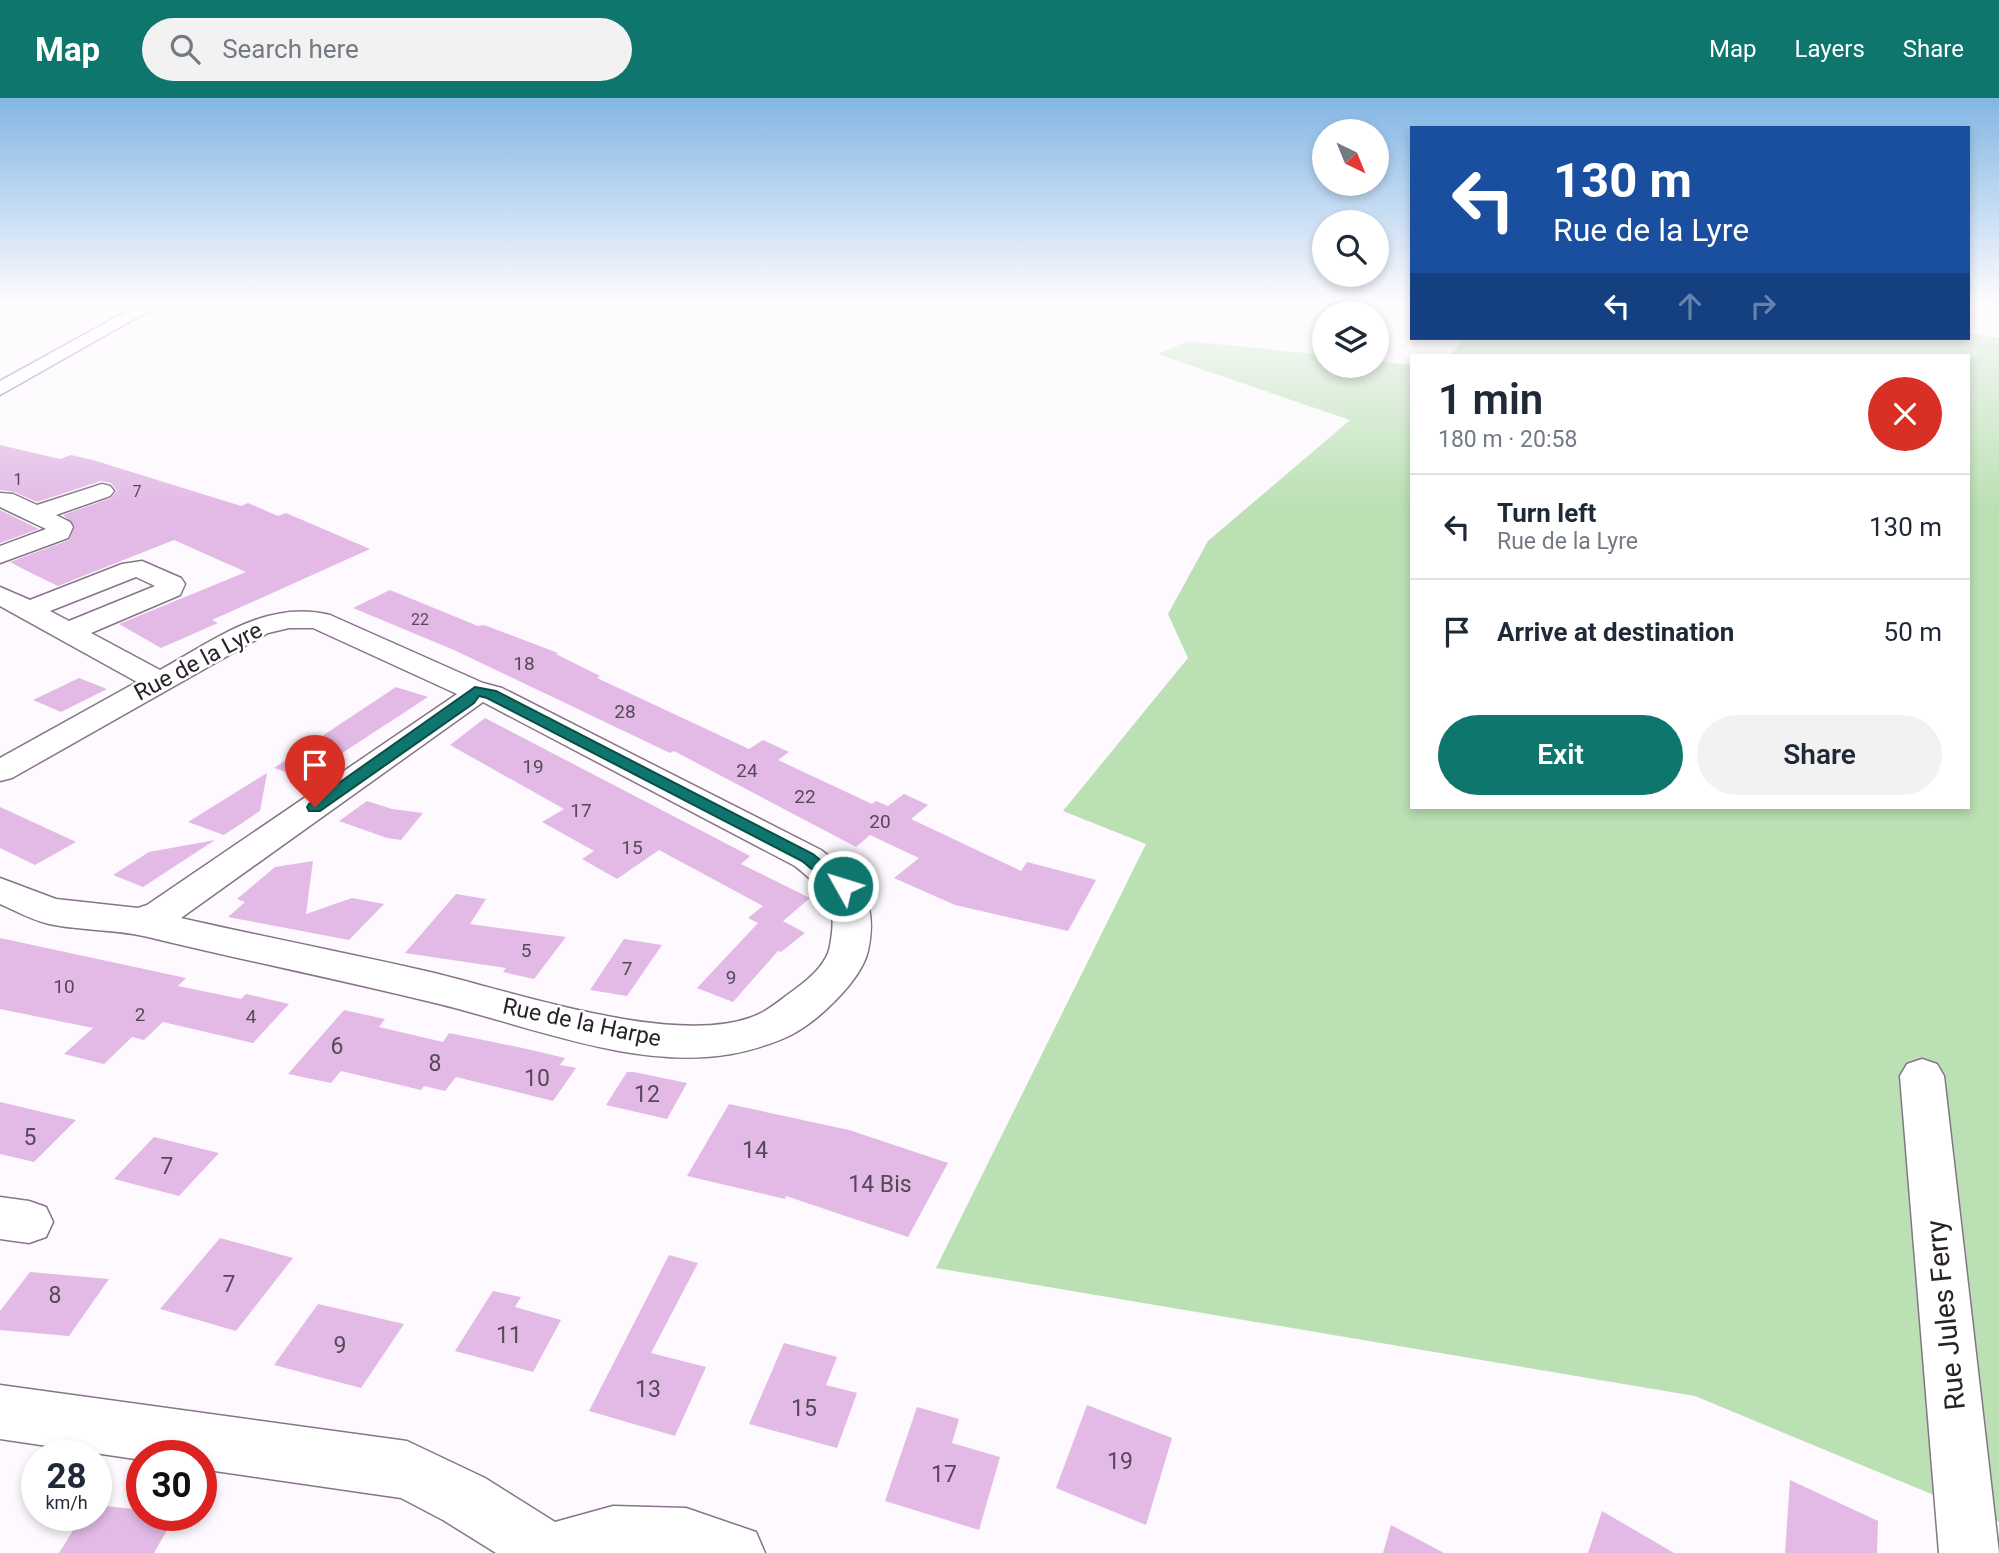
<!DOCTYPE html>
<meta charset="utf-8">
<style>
body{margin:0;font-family:Roboto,sans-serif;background:#f2f2f3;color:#1f2937;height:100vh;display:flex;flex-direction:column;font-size:26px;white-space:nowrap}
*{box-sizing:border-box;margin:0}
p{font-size:23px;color:#747a83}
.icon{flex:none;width:38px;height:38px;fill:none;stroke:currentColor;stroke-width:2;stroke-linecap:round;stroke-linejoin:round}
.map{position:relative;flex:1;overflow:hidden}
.sheet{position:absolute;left:1410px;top:256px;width:560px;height:455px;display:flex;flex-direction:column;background:#fff;border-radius:0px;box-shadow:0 4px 10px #0003}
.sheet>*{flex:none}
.hud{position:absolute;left:1410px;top:28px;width:560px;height:214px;border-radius:0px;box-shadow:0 4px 10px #0003;background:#1a4fa0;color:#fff;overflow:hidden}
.needle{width:46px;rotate:137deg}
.tools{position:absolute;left:1312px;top:21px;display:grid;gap:14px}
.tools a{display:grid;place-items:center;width:77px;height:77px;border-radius:50%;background:#fff;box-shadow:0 4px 10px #0003;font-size:35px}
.speed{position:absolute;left:21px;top:1342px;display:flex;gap:14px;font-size:35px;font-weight:700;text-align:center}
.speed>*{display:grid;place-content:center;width:91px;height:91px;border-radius:50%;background:#fff;box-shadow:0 4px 10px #0003;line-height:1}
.speed small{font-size:18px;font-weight:400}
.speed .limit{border:10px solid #d22;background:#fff;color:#111}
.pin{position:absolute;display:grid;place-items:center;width:60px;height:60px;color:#fff;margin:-72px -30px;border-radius:50% 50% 50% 0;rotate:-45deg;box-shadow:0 0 7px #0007}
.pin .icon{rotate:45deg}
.me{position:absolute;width:77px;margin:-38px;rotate:309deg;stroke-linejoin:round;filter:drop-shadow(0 0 5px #0008)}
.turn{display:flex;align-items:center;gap:24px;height:147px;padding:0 28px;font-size:32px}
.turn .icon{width:91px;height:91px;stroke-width:2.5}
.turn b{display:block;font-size:49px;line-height:60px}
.lanes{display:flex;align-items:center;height:66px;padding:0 28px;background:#0003;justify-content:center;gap:35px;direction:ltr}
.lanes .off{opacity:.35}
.round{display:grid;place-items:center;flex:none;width:74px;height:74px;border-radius:37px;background:#f2f2f3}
.summary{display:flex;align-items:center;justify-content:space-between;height:119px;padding:0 28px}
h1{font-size:42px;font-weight:600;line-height:52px}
.button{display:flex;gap:14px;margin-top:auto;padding:14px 28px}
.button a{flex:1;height:80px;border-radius:42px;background:#0f766e;color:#fff;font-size:28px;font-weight:600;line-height:80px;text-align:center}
.button a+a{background:#f2f2f3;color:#1f2937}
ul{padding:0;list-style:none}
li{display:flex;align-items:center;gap:21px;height:105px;padding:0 28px;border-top:2px solid #e0e1e3}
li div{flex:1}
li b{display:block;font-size:26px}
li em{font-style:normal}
header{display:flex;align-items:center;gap:42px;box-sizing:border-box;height:98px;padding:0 35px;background:#0f766e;color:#fff}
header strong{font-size:33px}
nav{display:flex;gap:38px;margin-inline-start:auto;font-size:24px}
.search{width:490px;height:63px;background:#f2f2f3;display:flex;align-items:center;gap:18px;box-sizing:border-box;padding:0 24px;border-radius:38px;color:#747a83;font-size:26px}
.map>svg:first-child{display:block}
</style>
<header>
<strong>Map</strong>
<div class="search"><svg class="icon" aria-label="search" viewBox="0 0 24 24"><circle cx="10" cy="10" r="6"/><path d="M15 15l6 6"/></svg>Search here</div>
<nav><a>Map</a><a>Layers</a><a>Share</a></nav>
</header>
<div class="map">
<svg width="1999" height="1455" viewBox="0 0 1999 1455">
<rect width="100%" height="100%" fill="#fdf9fe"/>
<path fill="#bae0b3" d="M1969,235l30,5v1184l-304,-126 -759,-128 210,-424 -83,-33 125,-153 -20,-44 40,-73 142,-121 -193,-66 31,-13 137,14v11h52v-5l35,4v442h557v-452h-518l14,-17h504z"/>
<g fill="#e2bae5">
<path d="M0,347l60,14 11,-4 22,5 148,46 7,-3 30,13 8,-3 84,36 -158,71 6,3 -57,25 -42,-24 127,-52 -72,-32 -116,46 -29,-14 -19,-10 59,-22 6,-14 -12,-11 48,-17 6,-7 -6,-8 -10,-2 -64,21 -23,-10 -14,-2z"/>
<path d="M0,412l39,19 -39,14z"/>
<path d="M390,492l88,36 6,-1 74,28 -2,1 44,22 -3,2 152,71 14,-9 26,12 -11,8 94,44 4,-3 12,5 16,-12 24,11 -17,14 110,52 6,-9 69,18 -28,51 -113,-26 -61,-27 25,-20 -49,-23 -14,12 -182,-96 -4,2 -216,-103 -101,-42z"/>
<path d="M79,580l28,11 -46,23 -28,-12z"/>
<path d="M396,589l32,10 -124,81 -30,-10z"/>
<path d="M485,620l265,138 -9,8 69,34 -27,23 22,12 -24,19 -3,-1 -45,51 -36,-14 61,-65 -10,-5 15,-12 -104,-56 -42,29 -35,-20 12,-8 -52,-29 22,-13 -114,-64z"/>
<path d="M267,675l-7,38 -36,24 -36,-13z"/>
<path d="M367,703l25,8 31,4 -22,27 -14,-2 -48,-17z"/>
<path d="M0,709l11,5 65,30 -41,23 -35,-17z"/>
<path d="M215,742l-72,47 -30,-12 36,-23z"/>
<path d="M313,763l-7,53 46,-16 32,6 -35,36 -121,-23 17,-15 -8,-3 38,-32z"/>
<path d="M456,796l30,5 -16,25 96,13 -32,42 -31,-7 3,-4 -101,-15z"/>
<path d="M0,840l186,40 -8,8 63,13 5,-5 43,10 -36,39 -90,-21 -19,18 -12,-3 -28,27 -40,-10 29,-26 -93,-19z"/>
<path d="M624,841l38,6 -35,51 -37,-6z"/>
<path d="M344,912l41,9 -6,8 64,15 6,-9 78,16 38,9 -5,7 16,3 -23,33 -97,-24 -11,14 -21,-5 -3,4 -80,-19 -10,12 -43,-9z"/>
<path d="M627,974h7l53,11 -20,36 -61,-14z"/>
<path d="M0,1004l76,18 -42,42 -34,-8z"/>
<path d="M729,1006l120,26 99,33 -40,74 -122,-41 -1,3 -98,-23z"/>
<path d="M154,1039l65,16 -40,43 -65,-17z"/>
<path d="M220,1140l73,20 -57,73 -76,-22z"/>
<path d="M669,1157l29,8 -47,90 55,14 -31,69 -86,-25z"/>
<path d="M30,1174l79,7 -40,57 -69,-6v-19z"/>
<path d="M493,1193l28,6 -6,10 46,13 -28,52 -78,-21z"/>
<path d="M318,1206l86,20 -43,64 -87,-23z"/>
<path d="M784,1245l53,14 -11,28 31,8 -20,55 -88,-24z"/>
<path d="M1087,1307l85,33 -26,87 -90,-37z"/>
<path d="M917,1309l42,12 -7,24 48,14 -21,73 -94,-29z"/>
<path d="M1790,1382l88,41 -1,32h-92z"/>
<path d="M96,1407l46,5v6h33l-21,37h-95l23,-37h14z"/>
<path d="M1602,1413l72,42h-86z"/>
<path d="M1391,1427l53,28h-61z"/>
</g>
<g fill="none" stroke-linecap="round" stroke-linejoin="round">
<defs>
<g id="minor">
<path d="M138,207h21l-159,90v-14z"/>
<path d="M102,386l8,2 4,5 -4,5 -54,19 14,7 3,5 -5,11 -68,25v-17l46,-17 -46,-22v-14l13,1 24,11z"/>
<path d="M142,463l39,17 4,6 -5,11 -89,38 69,37c53,-29 106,-71 170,-55l153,68 19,5 319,162c38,29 58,50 47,101 -7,30 -50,70 -77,84 -16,8 -42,16 -60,19 -97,17 -206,-30 -300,-52 -94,-23 -189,-42 -283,-65 -32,-8 -66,-6 -99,-13 -17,-4 -33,-13 -49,-20v-26l56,21 82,9 9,-3 310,-211 -144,-66h-24l-21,5 -256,145 -12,3v-23l137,-76 -137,-76v-19l30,13 92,-36zM136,479l19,9 -86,35 -19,-10zM483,604l312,164c33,27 43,36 35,80 -3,18 -22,34 -36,44 -10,7 -20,16 -31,22 -76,41 -251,-21 -333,-40 -83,-19 -166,-35 -249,-54z"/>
<path d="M1922,961l15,5 7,12 55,477h-60l-39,-477 7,-12z"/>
<path d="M0,1099l29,4 17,6 7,15 -7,15 -17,6 -29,-4z"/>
<path d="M0,1287l407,56 78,37 70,44 58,-16 73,2 70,24 9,21h-269l-53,-33 -42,-22 -200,-29v-13h-59v4l-142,-21z"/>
</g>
</defs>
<use href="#minor" stroke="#867488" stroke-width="3"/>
<use href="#minor" fill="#fff" fill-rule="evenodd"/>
</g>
<linearGradient id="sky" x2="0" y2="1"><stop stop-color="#83b6e4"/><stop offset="0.5" stop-color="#fefcff"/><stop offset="1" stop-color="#fefcff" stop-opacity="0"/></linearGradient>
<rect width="1999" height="410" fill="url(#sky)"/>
<path fill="#0f766e" stroke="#0a4d48" stroke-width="2" d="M475,589l21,4 317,163 38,32 -2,4h-12l-35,-29 -315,-163 -8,-2 -5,7 -154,108h-11l-2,-4 2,-3z"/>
<g text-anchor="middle" stroke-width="5" stroke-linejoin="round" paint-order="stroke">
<g font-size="16" fill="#574859">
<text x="18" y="387">1</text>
<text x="137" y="399">7</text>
<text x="420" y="527">22</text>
</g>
<g font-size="19" fill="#574859">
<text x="524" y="572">18</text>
<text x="625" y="620">28</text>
<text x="533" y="675">19</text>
<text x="747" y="679">24</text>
<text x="805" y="705">22</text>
<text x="581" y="719">17</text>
<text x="880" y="730">20</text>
<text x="632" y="756">15</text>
<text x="526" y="859">5</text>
<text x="627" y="877">7</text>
<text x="731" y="886">9</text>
<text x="64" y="895">10</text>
<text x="140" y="923">2</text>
<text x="251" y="925">4</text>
</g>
<g font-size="23" fill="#29222a" stroke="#fff">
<text transform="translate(198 563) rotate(-28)" y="8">Rue de la Lyre</text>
<text transform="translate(582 924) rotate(12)" y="8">Rue de la Harpe</text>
</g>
<g font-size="23" fill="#574859">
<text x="337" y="956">6</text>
<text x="435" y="973">8</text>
<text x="537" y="988">10</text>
<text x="647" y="1004">12</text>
<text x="30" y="1047">5</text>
<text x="755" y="1060">14</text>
<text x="167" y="1076">7</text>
<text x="880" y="1094">14 Bis</text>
<text x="229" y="1194">7</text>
<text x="55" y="1205">8</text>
<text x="509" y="1245">11</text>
<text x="340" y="1255">9</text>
<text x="648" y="1299">13</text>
<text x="804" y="1318">15</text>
<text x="1120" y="1371">19</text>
<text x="944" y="1384">17</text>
</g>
<g font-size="28" fill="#29222a" stroke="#fff">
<text transform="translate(1945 1217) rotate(-96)" y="10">Rue Jules Ferry</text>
</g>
</g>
</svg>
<div class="tools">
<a><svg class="needle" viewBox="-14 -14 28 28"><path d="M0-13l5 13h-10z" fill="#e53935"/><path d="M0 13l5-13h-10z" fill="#747a83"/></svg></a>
<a><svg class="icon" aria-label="search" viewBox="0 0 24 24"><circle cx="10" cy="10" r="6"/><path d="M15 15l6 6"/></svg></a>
<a><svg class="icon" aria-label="layers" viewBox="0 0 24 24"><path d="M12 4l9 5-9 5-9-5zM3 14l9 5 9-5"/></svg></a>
</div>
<div class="speed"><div>28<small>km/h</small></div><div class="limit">30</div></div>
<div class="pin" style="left:315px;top:709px;background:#d93025"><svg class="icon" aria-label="arrive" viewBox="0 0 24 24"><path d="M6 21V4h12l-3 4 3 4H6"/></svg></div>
<svg class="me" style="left:843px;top:788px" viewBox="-20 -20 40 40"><circle r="17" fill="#0f766e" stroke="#fff" stroke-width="3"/><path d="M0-11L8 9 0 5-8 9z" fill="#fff"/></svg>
<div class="hud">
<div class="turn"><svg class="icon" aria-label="left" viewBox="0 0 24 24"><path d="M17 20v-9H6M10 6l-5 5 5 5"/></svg><div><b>130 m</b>Rue de la Lyre</div></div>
<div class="lanes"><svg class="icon" aria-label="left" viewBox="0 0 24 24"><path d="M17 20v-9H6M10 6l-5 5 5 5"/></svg><svg class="icon off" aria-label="ahead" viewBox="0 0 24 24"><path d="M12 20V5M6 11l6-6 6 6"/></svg><svg class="icon off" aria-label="right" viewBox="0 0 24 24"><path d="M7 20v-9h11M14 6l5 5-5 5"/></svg></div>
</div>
<section class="sheet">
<div class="summary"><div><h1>1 min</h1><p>180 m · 20:58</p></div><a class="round" style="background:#d93025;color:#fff"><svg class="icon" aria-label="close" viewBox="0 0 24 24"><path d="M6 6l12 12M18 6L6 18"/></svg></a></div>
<ul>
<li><svg class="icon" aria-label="left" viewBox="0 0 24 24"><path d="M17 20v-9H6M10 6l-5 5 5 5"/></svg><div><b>Turn left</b><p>Rue de la Lyre</p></div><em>130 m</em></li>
<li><svg class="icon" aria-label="arrive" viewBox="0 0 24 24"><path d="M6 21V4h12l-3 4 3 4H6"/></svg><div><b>Arrive at destination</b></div><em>50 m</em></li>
</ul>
<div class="button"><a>Exit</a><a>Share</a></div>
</section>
</div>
